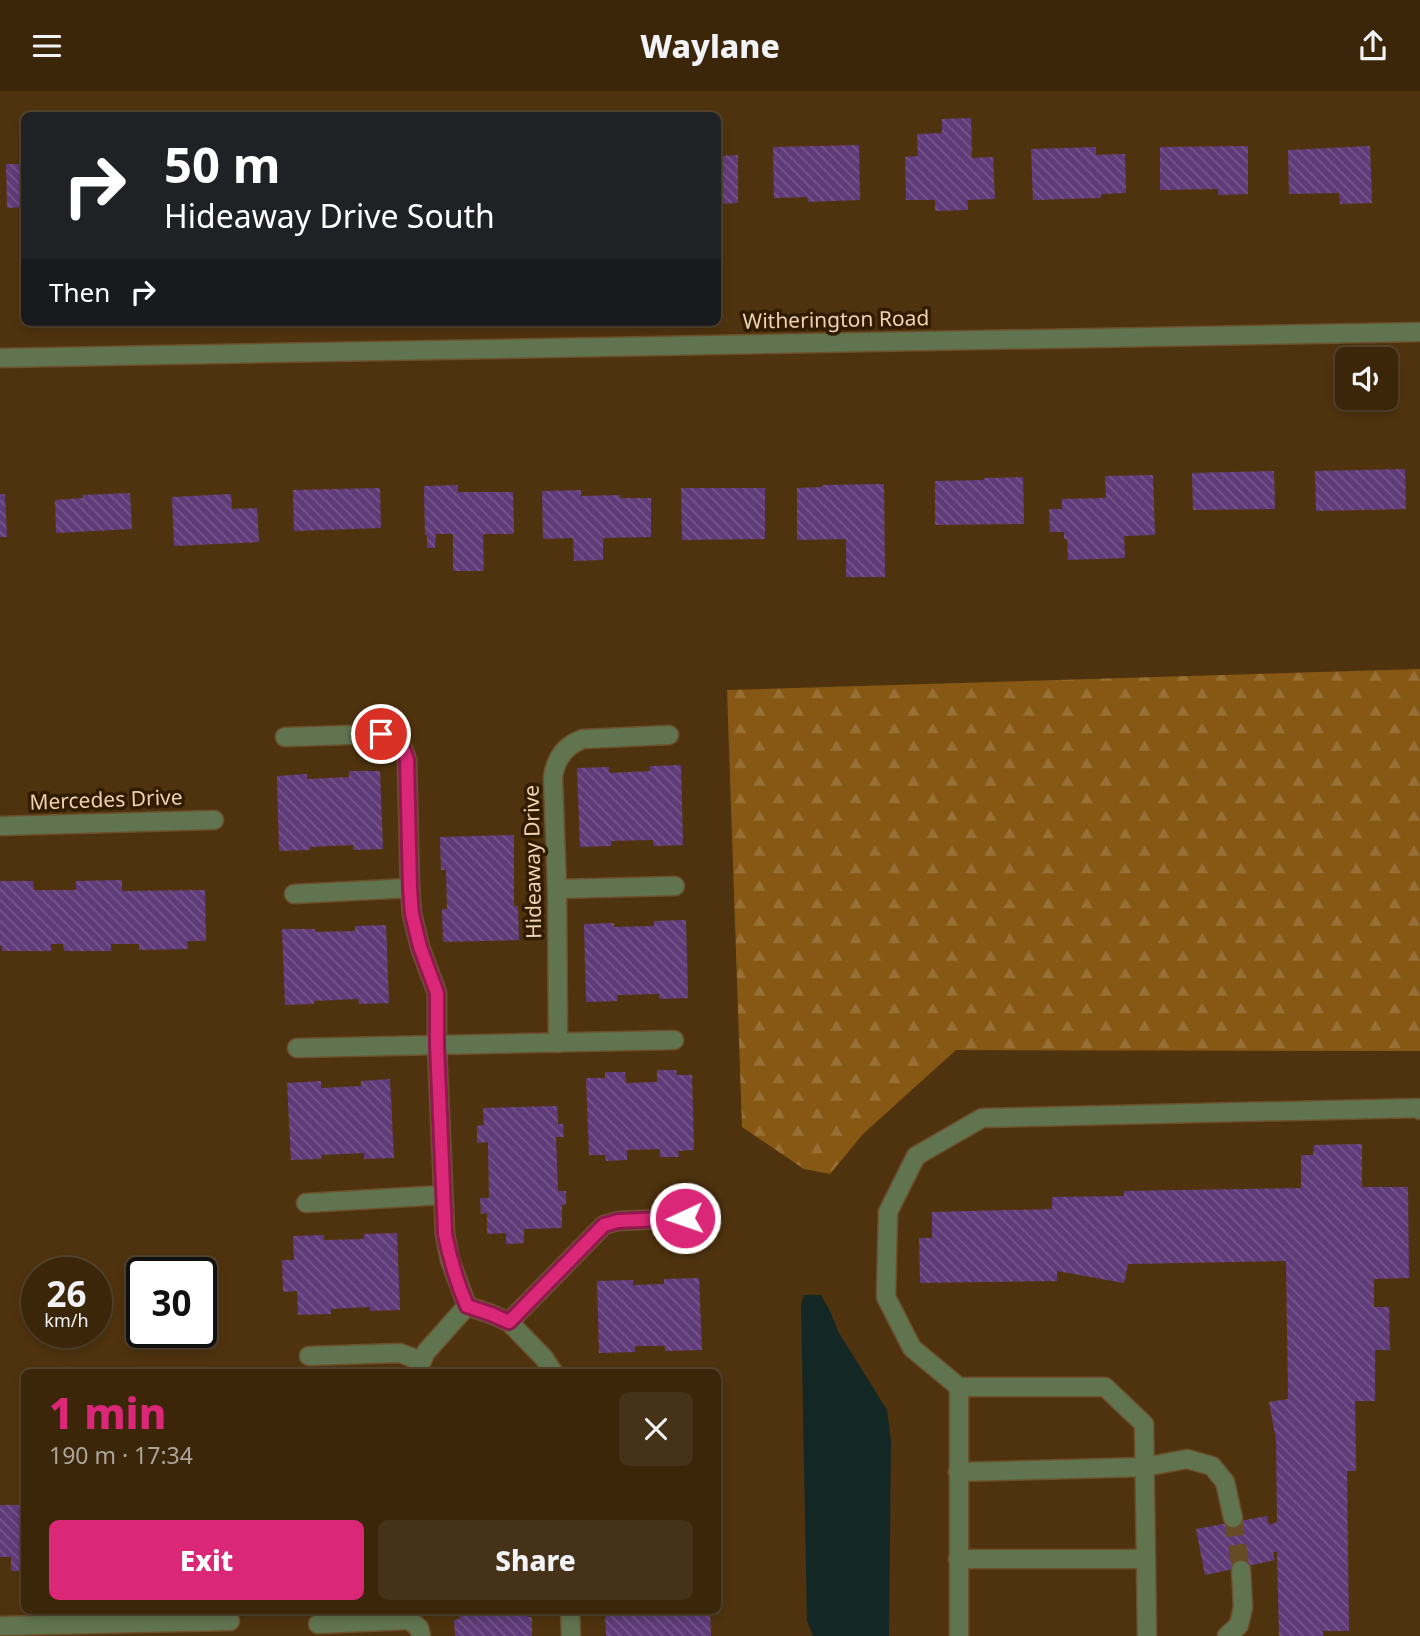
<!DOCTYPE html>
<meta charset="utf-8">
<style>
body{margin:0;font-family:"Noto Sans",sans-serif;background:#463218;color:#f1f3f6;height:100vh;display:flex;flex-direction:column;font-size:26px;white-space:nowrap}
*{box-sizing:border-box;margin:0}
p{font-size:23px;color:#aca59c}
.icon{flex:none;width:38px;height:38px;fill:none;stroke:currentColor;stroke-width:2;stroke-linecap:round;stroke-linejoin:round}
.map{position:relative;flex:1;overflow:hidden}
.details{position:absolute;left:21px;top:1278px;width:700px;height:245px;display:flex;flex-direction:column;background:#3b260a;border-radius:10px;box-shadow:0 4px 10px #0003,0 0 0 2px #54432b}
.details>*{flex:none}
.guide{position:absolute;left:21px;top:21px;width:700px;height:214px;border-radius:10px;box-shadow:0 4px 10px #0003,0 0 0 2px #54432b;background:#202124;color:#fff;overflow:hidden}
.controls{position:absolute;left:1335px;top:256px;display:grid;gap:14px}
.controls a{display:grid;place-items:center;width:63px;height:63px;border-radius:10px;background:#3b260a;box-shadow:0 4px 10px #0003,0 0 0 2px #54432b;font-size:35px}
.speed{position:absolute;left:21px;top:1166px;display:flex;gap:14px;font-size:35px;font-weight:700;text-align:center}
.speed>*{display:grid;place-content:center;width:91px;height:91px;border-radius:50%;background:#3b260a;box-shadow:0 4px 10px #0003,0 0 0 2px #54432b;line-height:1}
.speed small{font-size:18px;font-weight:400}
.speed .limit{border:4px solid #111;border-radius:10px;background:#fff;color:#111}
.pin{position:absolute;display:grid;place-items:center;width:60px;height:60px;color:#fff;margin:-30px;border:4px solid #fff;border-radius:50%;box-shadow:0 2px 7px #0007}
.me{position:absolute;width:77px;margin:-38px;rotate:267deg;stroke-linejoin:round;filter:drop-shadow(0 0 5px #0008)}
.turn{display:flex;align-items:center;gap:24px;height:147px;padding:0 28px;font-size:32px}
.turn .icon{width:91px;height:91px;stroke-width:2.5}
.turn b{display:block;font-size:49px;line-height:60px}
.then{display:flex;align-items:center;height:66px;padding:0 28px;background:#0003;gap:14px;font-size:26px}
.round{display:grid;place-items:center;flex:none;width:74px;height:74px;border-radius:10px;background:#463218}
.headline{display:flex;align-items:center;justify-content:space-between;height:119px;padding:0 28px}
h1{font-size:42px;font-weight:800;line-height:52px;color:#db2777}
.action{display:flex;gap:14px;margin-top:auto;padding:14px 28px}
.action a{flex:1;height:80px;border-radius:10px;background:#db2777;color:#fff;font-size:28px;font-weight:800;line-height:80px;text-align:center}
.action a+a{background:#463218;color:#f1f3f6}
header{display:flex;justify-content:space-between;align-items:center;height:91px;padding:0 28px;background:#3b260a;font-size:32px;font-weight:800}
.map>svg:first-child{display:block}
</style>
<header><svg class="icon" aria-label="menu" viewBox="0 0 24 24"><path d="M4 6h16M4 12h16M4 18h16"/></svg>Waylane<svg class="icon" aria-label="share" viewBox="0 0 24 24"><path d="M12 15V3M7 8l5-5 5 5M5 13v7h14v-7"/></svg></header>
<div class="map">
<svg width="1420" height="1545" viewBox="0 0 1420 1545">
<defs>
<pattern id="forest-firs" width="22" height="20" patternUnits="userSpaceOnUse" patternTransform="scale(1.75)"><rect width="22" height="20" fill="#875814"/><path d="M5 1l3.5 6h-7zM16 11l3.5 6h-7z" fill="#986f34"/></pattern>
<pattern id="building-back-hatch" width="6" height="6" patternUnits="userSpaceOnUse" patternTransform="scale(1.75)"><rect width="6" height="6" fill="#603b79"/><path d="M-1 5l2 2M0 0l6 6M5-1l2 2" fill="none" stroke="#77568a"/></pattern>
</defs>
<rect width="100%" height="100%" fill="#4f330e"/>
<path fill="url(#forest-firs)" d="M1420,578v382l-464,-1 -93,84 -33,40 -26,-5 -62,-42 -15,-437z"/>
<path fill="#132725" d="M804,1204h17l8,14 10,24 48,77 4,31 -2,195h-76l-6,-15 -6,-317z"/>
<g fill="url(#building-back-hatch)">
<path d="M971,27l1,40 21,-1 2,42 -28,1 1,10 -33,1v-11h-29l-1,-43 13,-1 -1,-22 25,-1v-14z"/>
<path d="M859,54l1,55 -52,2 -1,-5 -33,1 -1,-51z"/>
<path d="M1248,55v48l-30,1v-6l-58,1v-43z"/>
<path d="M1370,55l2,57 -32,1 -1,-11 -50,1 -1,-44z"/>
<path d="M1096,56v8l29,-1 1,39 -25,1v4l-68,2 -2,-51z"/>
<path d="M738,64v48l-20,1v-48z"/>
<path d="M6,73h18v43l-17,1z"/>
<path d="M1405,378l1,40 -90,2 -1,-40z"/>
<path d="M1274,380l1,38 -82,1 -1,-37z"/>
<path d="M1153,384l2,60 -31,1 1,22 -57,2 -1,-21h-3v-7h-14l-1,-23h13v-10l44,-1 -1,-22z"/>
<path d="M1023,386l1,47 -89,1v-44l49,-1v-2z"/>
<path d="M884,393l1,93h-39v-38l-49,1v-52l25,-1v-2z"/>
<path d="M458,394v7h55l1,42h-31l1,37h-31v-37h-17l-1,14h-8v-13h-2l-1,-49z"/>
<path d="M380,397l1,40 -87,3 -1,-41z"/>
<path d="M681,397h84v51l-83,1z"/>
<path d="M581,399v6l39,-1v3h31v39l-48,1v22l-29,1 -1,-23 -30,1 -1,-48z"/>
<path d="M130,402l2,36 -76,4 -1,-33 28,-2 -1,-3z"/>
<path d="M0,403h5l2,43h-7z"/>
<path d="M231,403l1,15 25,-1 2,34 -85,4 -2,-49z"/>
<path d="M681,674l2,80 -29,1 -1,-6 -42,1v5l-31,1 -3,-79 32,-1v6l41,-2v-5z"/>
<path d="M349,680h31l3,78 -30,1v-5l-43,2v3l-31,1 -2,-75 30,-2v5l42,-2z"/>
<path d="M514,744v71h4l1,34 -76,2 -1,-33h5l-1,-39h-5l-1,-33z"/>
<path d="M122,789v11l83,-1 1,51h-19l1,8 -49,1v-6h-28v7h-47l-1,-7h-12v7h-49v-5h-2v-65h33l1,9h42v-9z"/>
<path d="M686,829l2,78 -29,1v-5l-42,1v6l-31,1 -2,-78 30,-1v4l40,-1v-5z"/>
<path d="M386,834l3,78 -30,1 -1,-5 -44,2v3l-29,1 -3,-76h33v3l40,-1v-5z"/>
<path d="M657,979h19l1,5h15l2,75 -16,1 1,6h-19v-8l-33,1v10l-21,1 -1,-6h-16l-3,-77h19v-6h20l1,11 31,-1z"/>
<path d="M390,988l4,79 -30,1v-6l-43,2v4l-30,1 -4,-77 34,-2v7l40,-2v-5z"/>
<path d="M557,1015l1,18h5l1,13h-8l2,54h8v14h-4v23l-38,1v14l-18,1v-11l-19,1v-21l-6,1 -1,-16h9l-1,-56 -11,1v-17l7,-1 -1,-17z"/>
<path d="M1362,1053v43h46l1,91 -35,1v28h15l1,43h-15v51h-20l1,70h-9l2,160h-26v5h-44l-2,-84h-4l2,8 -70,15 -9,-46 71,-13 2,9 8,-3 -1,-82 -7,-38 19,-3 -2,-138 -158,3 -4,19 -67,-12v10l-137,2 -1,-45h13v-26l120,-3v-12l72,-1v-5l177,-3v-33h12l1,-10z"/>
<path d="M397,1142l3,77 -30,1v-4l-39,2v5l-33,1 -1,-24 -14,1 -1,-32h12l-1,-24 31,-1v5l40,-1v-5z"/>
<path d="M699,1187l3,72 -37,1v-5h-30v6l-36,1 -2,-72 36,-1v5l31,-1v-5z"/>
<path d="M0,1414h24v66h-13v-14h-11z"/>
<path d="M459,1519h68v7h5v19h-77l-1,-16 5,-1z"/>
<path d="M605,1519h105l1,26h-105z"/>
</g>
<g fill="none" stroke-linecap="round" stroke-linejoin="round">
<path stroke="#674b27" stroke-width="18" stroke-dasharray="18 9" stroke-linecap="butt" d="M1233,1427l8,52"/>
<defs>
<g id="minor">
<path d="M0,267l1420,-26"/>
<path d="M285,646l96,-3c15,3 22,11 26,26l3,128 2,26 8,33 17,46v52l8,189 5,26 17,46"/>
<path d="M0,735l214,-6"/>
<path d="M557,798l118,-3"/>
<path d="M294,803l116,-6"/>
<path d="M558,952l-1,-154 -4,-112c3,-19 12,-32 30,-38l86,-4"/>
<path d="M297,957l377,-8"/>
<path d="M306,1112l137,-8"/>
<path d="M467,1215l24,8 18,8 35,36 9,14"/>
<path d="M509,1231l95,-97 14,-4 67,-3"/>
<path d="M309,1265l91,-3 21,8"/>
<path d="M418,1278l8,-17 41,-46"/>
<path d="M959,1296v249"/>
<path d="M958,1381l187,-5 42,-8 25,7 13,16 8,36"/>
<path d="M958,1468h188"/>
<path d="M570,1519l1,26"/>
<path d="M318,1533l91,-4 10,8 2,8"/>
<path d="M0,1535l230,-5"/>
<path d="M1147,1545l-3,-212 -39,-37h-146l-47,-39 -26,-51 2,-85 28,-56 66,-38 436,-10 2,2"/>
<path d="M1227,1545l12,-11 4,-18 -2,-37"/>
</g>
</defs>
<use href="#minor" stroke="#6c502c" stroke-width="21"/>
<use href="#minor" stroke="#617450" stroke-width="18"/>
</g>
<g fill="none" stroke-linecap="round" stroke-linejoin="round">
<defs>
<path id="route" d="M381,643c15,3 22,11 26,26l3,128 2,26 8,33 17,46v52l8,189c5,26 12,49 22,72l24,8 18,8 95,-97 14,-4 67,-3"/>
</defs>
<use href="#route" stroke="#8e194d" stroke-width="18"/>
<use href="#route" stroke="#db2777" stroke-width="12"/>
</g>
<g text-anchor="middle" stroke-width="7" stroke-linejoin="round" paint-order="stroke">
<g font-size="21" fill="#eed2b2" stroke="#311c00">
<text transform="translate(836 229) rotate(-1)" y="7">Witherington Road</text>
<text transform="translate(106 709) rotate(-2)" y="7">Mercedes Drive</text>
<text transform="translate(533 771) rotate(-91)" y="7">Hideaway Drive</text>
</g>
</g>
</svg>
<div class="controls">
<a><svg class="icon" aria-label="sound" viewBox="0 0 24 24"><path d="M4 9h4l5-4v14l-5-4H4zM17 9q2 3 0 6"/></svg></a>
</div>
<div class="speed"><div>26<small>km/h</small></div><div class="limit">30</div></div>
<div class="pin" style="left:381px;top:643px;background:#d93025"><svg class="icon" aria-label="arrive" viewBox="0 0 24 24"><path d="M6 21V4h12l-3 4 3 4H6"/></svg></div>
<svg class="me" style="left:685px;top:1127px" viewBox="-20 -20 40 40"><circle r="17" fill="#db2777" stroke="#fff" stroke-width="3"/><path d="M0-11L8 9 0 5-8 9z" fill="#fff"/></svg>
<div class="guide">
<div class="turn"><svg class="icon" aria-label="right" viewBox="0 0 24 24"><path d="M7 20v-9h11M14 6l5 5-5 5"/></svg><div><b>50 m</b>Hideaway Drive South</div></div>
<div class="then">Then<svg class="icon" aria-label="right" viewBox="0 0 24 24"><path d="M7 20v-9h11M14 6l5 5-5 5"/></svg></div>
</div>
<section class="details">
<div class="headline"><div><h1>1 min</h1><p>190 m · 17:34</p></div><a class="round"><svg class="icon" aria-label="close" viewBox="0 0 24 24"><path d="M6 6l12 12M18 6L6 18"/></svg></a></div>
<div class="action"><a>Exit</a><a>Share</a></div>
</section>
</div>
